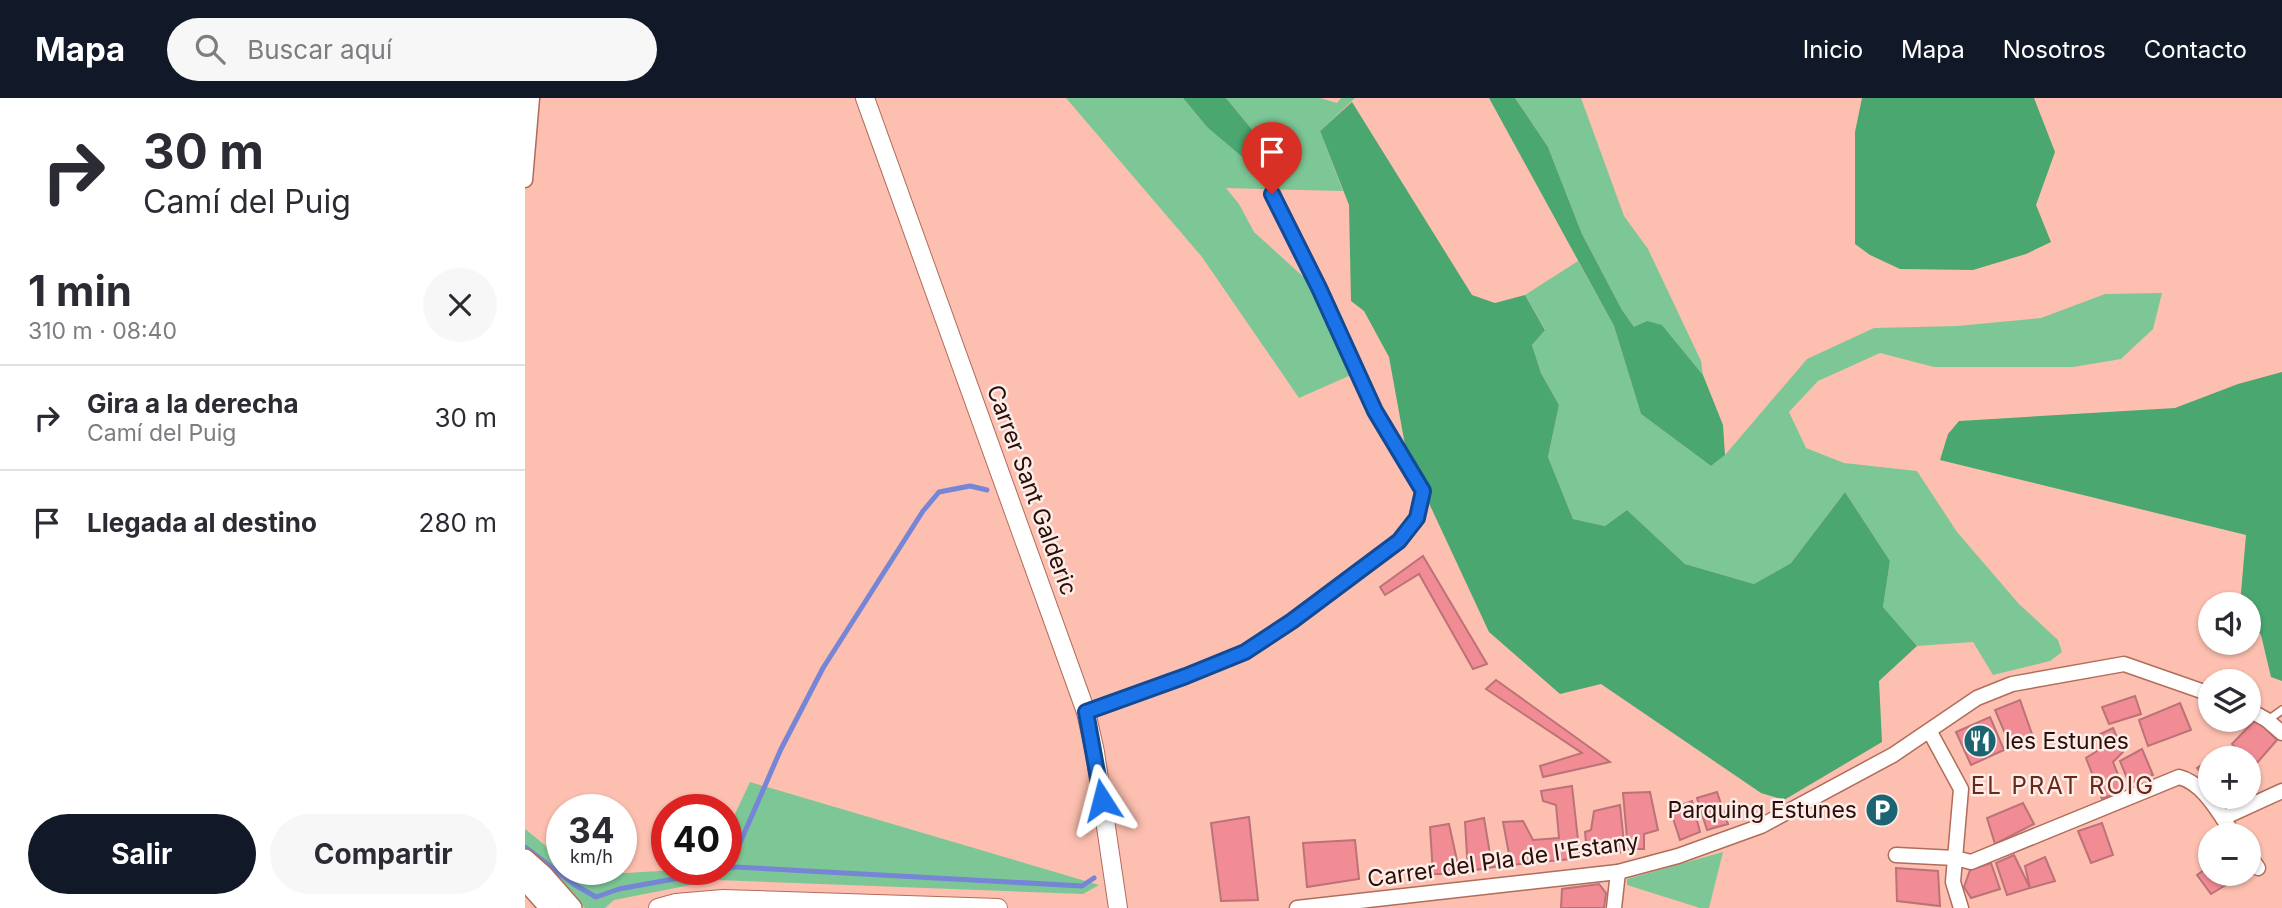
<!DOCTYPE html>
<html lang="es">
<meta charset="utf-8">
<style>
body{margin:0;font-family:Inter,sans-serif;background:#f7f7f7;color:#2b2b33;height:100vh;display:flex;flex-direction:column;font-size:26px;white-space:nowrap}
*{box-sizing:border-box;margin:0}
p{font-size:23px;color:#7c7c81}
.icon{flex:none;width:38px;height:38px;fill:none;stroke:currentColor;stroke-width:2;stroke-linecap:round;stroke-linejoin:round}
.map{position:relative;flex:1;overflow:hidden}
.sheet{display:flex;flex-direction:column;background:#fff;width:525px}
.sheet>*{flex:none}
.top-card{background:#fff;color:#2b2b33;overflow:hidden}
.controls{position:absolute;left:1673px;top:494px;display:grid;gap:14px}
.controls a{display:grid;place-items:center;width:63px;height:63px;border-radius:50%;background:#fff;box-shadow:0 2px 5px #0004;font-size:35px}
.speed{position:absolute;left:21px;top:696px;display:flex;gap:14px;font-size:35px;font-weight:700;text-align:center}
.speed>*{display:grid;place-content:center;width:91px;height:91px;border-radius:50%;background:#fff;box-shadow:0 2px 5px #0004;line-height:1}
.speed small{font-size:18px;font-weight:400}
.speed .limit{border:10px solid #d22;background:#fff;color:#111}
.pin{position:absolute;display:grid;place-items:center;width:60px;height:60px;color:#fff;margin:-72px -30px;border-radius:50% 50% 50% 0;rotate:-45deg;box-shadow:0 0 7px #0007}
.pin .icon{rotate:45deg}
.me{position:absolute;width:77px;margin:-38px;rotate:351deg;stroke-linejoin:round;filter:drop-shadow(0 0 5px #0008)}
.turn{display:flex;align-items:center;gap:24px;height:147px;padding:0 28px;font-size:32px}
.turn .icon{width:91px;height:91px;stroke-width:2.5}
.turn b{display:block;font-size:49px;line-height:60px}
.round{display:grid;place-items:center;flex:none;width:74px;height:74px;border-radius:37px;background:#f7f7f7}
.headline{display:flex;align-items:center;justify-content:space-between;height:119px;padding:0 28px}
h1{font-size:42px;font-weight:700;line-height:52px}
.cta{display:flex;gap:14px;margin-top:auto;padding:14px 28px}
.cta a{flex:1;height:80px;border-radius:42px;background:#111827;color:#fff;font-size:28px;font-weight:700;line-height:80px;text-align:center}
.cta a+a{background:#f7f7f7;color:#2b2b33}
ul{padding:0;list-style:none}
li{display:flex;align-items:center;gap:21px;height:105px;padding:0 28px;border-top:2px solid #e1e1e2}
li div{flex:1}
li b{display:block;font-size:26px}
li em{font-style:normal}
header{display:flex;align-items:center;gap:42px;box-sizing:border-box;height:98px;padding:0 35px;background:#111827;color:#fff}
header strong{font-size:33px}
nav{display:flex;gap:38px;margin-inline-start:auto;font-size:24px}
.search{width:490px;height:63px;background:#f7f7f7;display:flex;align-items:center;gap:18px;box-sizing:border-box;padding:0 24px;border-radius:38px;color:#7c7c81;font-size:26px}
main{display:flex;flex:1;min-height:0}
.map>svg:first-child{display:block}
</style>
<header>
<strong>Mapa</strong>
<div class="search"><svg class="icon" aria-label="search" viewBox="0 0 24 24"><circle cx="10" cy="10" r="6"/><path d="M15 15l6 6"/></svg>Buscar aquí</div>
<nav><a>Inicio</a><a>Mapa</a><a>Nosotros</a><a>Contacto</a></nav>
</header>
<main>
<section class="sheet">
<div class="top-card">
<div class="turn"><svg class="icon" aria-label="right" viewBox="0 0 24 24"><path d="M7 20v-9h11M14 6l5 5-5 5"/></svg><div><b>30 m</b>Camí del Puig</div></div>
</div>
<div class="headline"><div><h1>1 min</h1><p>310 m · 08:40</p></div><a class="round"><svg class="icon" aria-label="close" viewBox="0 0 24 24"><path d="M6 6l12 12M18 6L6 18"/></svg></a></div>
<ul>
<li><svg class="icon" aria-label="right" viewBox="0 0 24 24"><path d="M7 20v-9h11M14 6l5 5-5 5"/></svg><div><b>Gira a la derecha</b><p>Camí del Puig</p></div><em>30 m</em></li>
<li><svg class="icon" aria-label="arrive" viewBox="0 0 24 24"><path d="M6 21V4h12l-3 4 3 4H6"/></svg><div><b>Llegada al destino</b></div><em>280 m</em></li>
</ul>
<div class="cta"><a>Salir</a><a>Compartir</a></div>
</section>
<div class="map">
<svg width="1757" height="810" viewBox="0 0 1757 810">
<rect width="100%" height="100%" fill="#fdbfaf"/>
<g fill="#7dc796">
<path d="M541,0h117l24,29 83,49 -64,-78h94l17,5 4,-5h14l-35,33 23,60 -117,-3 13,16 15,28 54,49 43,94 -52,23 -97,-141z"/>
<path d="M990,0h66l43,118 24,33 53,112 2,14 -41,-50 -28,2 -12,-17 -40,-76 -34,-87z"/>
<path d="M1053,163l36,65 27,88 70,52 14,-11 82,-96 67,-31 83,-2 84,-8 64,-24 57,-1 -9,36 -32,30 -48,8h-139l-54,-14 -62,28 -29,31 17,36 38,15 73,8 40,61 62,72 39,36 4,12 -12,9 -57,14 -20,-33 -56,4 -34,-39 7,-46 -45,-69 -54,71 -37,21 -69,-20 -58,-54 -22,16 -32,-7 -25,-62 11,-52 -18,-32 -9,-28 13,-16 -20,-34z"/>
<path d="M225,684l349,103 -16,9 -367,-14 -102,20 -9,8h-20l-32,-30 -28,-21v-28l37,30v11h20l10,5 85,-5h49v-37z"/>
<path d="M1198,754l-14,56h-9l-73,-23v-6z"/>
</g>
<g fill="#4aa76f">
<path d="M658,0h43l65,79 -33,-7 -51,-43z"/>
<path d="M964,0h26l33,49 34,87 40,76 12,17 13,-6 15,4 41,50 20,50 2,30 -14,11 -70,-52 -27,-88z"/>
<path d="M1337,0h172l21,54 -19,53 15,37 -25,12 -53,16 -73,-1 -30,-14 -15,-11v-112z"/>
<path d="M827,4l120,193 23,8 30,-8 20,35 -13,15 9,28 18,32 -11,52 25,62 32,7 22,-16 58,54 69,20 37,-21 54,-71 45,69 -7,46 34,39 -38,35 3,61 -98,58 -23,-7 -160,-109 -41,10 -71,-62 -82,-176 -18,-99 -25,-46 -13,-10 -2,-96 -29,-74z"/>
<path d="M1757,274v309l-11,-4 -10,-42 -12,-14v-17h-9l6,-69 -306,-75 8,-26 11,-13 216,-13 63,-24z"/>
</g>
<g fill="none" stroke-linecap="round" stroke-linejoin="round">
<g stroke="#7685d6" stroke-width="5">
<path d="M0,749l50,38 21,12 23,-8 104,-19"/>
<path d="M204,770l52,-119 42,-81 100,-157 16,-19 31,-6 17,4"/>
<path d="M204,770l7,-1 346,19 12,-8"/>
</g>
</g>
<g fill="#f18c95" stroke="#bc7278" stroke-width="2">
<path d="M898,458l64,108 -14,5 -54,-95 -34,21 -5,-8z"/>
<path d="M971,582l114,82 -67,15 -3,-11 42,-13 -96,-64z"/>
<path d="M1610,598l6,18 -32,10 -7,-17z"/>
<path d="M1495,602l12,34 -22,11 -15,-35z"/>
<path d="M1655,605l11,27 -43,16 -9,-26z"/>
<path d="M1465,619l14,33 -33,15 -15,-33z"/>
<path d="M1731,621l21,21 -21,24 -24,-20z"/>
<path d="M1588,630l10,24 -10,10 11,28 -22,9 -16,-41 16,-10 -6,-12z"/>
<path d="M1617,651l11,26 -24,8 -9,-22z"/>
<path d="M1685,661v25l-13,-16z"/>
<path d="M1047,688l8,72 -69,7 -8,-43 20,-1 10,19 26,-2 -3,-33 -13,-4 -2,-10z"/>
<path d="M1125,694l8,38 -14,4v15h-16l-5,-56z"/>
<path d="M1192,694l11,32 -21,6 -10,-32z"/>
<path d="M1167,703l8,31 -20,8 -10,-31z"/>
<path d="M1498,705l11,21 -39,20 -8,-26z"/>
<path d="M1095,707l5,47 -38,2 -2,-22 6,-2 3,-19z"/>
<path d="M724,719l9,83 -37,1 -10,-78z"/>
<path d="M959,720l6,36 11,1v11l-33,5 -3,-49z"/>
<path d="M1577,725l11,32 -22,8 -13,-32z"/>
<path d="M924,726l11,50h-27l-3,-47z"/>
<path d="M830,742l4,39 -52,8 -4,-44z"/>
<path d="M1489,757l16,33 -23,7 -11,-32z"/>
<path d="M1520,759l10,24 -25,7 -5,-22z"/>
<path d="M1466,765l9,26 -29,9 -7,-11 6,-17z"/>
<path d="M1685,768v7l34,1 -33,20 -14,-19z"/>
<path d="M1371,770l42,3 2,35 -43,-5z"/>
<path d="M1074,786l7,9 -2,15h-43l1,-19z"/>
</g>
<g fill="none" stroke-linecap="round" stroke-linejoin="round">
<defs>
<path id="service" d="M1743,622l14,-10"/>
<g id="minor">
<path d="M0,82l7,-82"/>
<path d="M1724,612l18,10 15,13"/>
<path d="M561,614l100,-36 59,-24 47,-31 107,-80 18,-23 6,-27 -48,-80 -56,-123 -47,-94"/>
<path d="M1405,634l31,57 -8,93 8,26"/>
<path d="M1698,720l59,-27"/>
<path d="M1371,757l59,3 16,4 208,-85c25,6 41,38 55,58"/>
<path d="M1724,757l9,13"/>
<path d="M772,810l321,-36 60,-16 83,-30 132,-71 84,-57 35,-14 112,-20 86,30"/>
<path d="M1089,810l4,-36"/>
</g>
<g id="tertiary">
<path d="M340,0l221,614 9,40 23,156"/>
<path d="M133,810l18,-5 47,-4 275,9"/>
</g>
<g id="secondary">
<path d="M0,761l18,16 29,33"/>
<path d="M0,782l25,28"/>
</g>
</defs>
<use href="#service" stroke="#b26c5a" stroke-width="10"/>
<use href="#minor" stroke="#b26c5a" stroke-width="17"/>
<use href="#tertiary" stroke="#b26c5a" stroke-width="20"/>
<use href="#secondary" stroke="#b26c5a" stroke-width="22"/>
<use href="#service" stroke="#fff" stroke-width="7"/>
<use href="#minor" stroke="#fff" stroke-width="14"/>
<use href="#tertiary" stroke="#fff" stroke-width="18"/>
<use href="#secondary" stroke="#fff" stroke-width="19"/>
</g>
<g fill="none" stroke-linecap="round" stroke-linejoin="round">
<defs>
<path id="route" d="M577,702l-16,-88 100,-36 59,-24 47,-31 107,-80 18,-23 6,-27 -48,-80 -56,-123 -47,-94"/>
</defs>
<use href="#route" stroke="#114b97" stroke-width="18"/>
<use href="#route" stroke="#1a73e8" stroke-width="12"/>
</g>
<defs>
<symbol id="restaurant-disc" viewBox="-11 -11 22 22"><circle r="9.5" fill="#1d6473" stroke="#fdece8"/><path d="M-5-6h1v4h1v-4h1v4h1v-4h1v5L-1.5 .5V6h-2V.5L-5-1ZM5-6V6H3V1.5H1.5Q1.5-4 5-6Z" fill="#fff"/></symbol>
<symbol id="parking-disc" viewBox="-11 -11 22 22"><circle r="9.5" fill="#1d6473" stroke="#fdece8"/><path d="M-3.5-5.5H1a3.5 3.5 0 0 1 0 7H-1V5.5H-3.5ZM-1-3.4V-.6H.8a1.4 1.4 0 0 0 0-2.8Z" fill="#fff"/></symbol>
</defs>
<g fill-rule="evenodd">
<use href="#restaurant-disc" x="1436" y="624" width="38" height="38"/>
<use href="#parking-disc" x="1338" y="693" width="38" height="38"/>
</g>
<g text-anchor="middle" stroke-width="5" stroke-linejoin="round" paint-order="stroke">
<g font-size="23" fill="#290e08" stroke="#fdece8">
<text transform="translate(507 392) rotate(70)" y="8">Carrer Sant Galderic</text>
<text transform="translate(978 762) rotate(-8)" y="8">Carrer del Pla de l'Estany</text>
</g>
<g font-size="23" fill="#290e08" stroke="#fdece8" text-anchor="start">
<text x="1480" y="651">les Estunes</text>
<text x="1332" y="720" text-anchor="end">Parquing Estunes</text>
</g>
<g font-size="24" letter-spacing="2" fill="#67291a" stroke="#fdece8">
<text x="1538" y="696">EL PRAT ROIG</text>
</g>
</g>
</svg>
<div class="controls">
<a><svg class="icon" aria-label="sound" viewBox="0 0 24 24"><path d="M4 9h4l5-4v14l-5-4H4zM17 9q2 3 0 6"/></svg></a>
<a><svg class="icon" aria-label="layers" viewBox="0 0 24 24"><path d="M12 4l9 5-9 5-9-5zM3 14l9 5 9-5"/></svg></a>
<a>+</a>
<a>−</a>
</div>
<div class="speed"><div>34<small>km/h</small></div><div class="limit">40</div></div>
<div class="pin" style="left:747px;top:96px;background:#d93025"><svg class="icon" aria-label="arrive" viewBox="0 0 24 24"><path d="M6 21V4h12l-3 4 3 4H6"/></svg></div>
<svg class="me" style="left:577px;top:702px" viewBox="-20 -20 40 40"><path d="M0-17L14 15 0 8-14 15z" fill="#1a73e8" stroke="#fff" stroke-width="4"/></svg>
</div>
</main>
